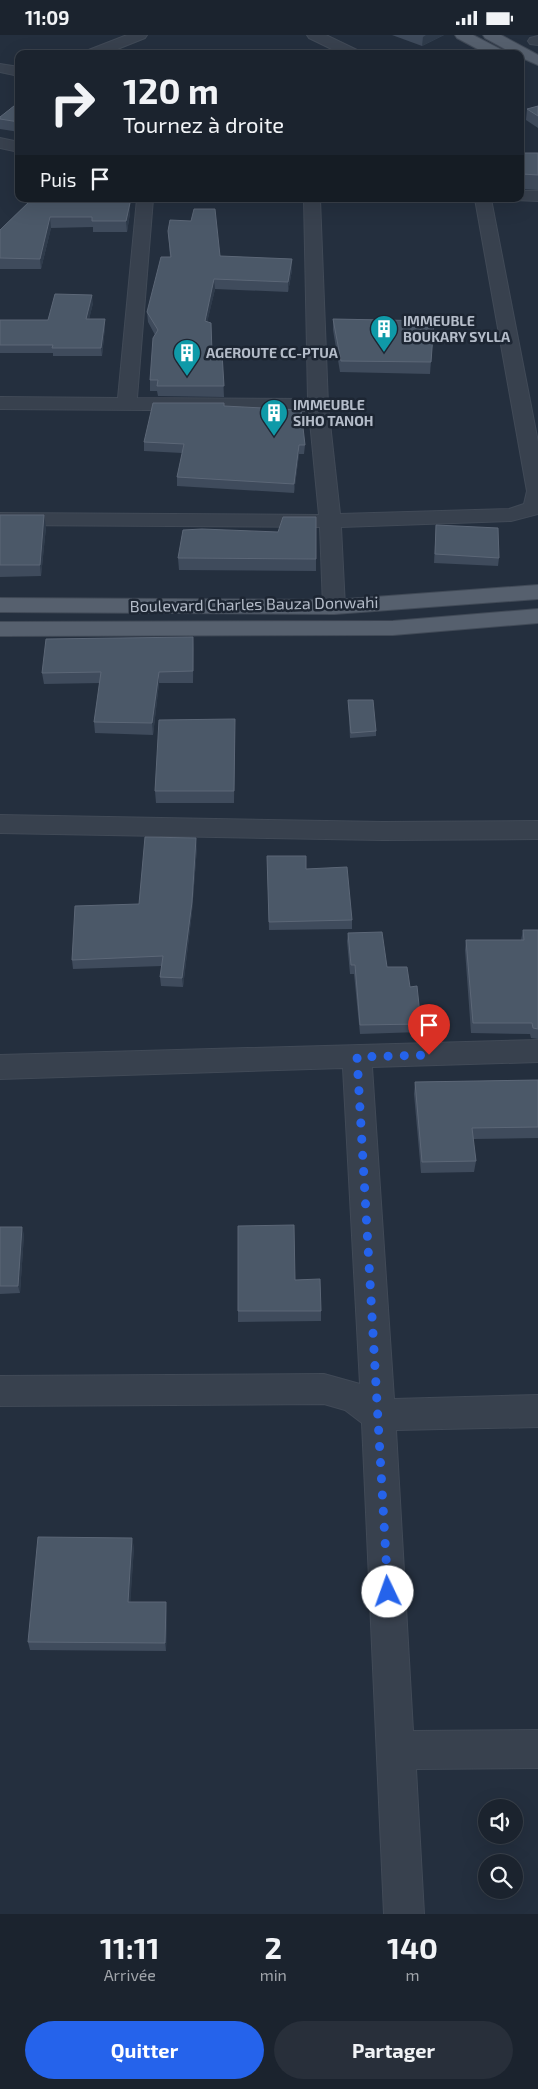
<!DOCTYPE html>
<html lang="fr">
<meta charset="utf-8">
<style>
body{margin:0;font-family:"Exo 2",sans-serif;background:#282f3a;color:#f1f3f6;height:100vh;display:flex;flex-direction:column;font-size:19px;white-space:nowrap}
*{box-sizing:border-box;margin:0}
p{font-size:16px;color:#a0a4aa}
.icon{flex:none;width:28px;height:28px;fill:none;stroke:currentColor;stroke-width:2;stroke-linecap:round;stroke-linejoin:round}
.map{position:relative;height:1879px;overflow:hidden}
.panel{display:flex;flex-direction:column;background:#1b232e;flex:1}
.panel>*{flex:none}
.top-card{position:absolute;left:15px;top:15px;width:509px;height:152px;border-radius:10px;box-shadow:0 5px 20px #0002,0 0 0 1px #39404a;background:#1b232e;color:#f1f3f6;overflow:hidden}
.fabs{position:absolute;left:478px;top:1764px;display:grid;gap:10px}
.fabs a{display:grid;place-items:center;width:45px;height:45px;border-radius:50%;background:#1b232e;box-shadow:0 5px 20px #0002,0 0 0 1px #39404a;font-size:25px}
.pin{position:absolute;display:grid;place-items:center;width:42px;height:42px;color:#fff;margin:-51px -21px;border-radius:50% 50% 50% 0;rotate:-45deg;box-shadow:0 0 5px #0007}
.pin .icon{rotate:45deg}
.me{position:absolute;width:55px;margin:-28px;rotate:357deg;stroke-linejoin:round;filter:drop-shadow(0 0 4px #0008)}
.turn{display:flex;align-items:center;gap:18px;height:105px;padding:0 25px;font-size:22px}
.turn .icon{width:65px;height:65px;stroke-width:2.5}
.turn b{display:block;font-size:35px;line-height:42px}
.then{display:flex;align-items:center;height:48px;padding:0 25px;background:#0003;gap:10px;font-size:19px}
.eta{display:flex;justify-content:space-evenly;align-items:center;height:85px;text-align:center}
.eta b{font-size:30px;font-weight:700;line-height:35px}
.cta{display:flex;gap:10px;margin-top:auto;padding:10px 25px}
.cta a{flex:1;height:58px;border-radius:30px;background:#2563eb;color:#fff;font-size:20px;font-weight:700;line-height:58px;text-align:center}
.cta a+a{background:#282f3a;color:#f1f3f6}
.status{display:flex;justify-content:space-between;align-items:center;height:35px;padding:0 25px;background:#1b232e;direction:ltr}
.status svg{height:14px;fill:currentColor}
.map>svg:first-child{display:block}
</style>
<div class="status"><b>11:09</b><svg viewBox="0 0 49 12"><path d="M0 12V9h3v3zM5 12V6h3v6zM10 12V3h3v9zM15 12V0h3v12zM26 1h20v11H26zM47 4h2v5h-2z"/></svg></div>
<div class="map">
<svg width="538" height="1879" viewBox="0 0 538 1879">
<rect width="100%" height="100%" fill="#242f3e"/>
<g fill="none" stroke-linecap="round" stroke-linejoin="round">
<defs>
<g id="minor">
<path d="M127,0h20l-2,3 -40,16h-21l2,-3z"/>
<path d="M307,0h19l33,16 2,3h-19l-33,-16z"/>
<path d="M538,1v9l-8,-1 -2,-3 2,-3z"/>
<path d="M0,29l19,3v9l-19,-4z"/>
<path d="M0,103l19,4v10l-19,-4z"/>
<path d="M520,156h18v10l-24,-1 6,-1z"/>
<path d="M137,164h16l-16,199 171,1 -4,-200h16l8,206 12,109 169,-5 15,-5 3,-13 -52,-292h16l47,243v72l-27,7 -170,6 4,80 -3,5 -8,2 -8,-2 -3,-5 -3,-80 -320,-2v-12l319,2 -10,-104 -309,-2v-12l118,1z"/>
<path d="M0,780l383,7 155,-1v18l-155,1 -383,-7z"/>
<path d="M538,1005v22l-166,5 22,332 144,-4v32l-142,3 17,301 125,-1v38l-122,1 8,145h-40l-22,-491 -17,-13 -21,-6 -324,2v-30l324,-2 36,10 -17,-316 -343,11v-24z"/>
</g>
<g id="major">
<path d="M455,0h18l31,16 2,3h-19l-30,-16z"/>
<path d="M483,0h18l37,20v10l-18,-8v-3h-6l-29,-16z"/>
<path d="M538,550v14l-204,15 -334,-2v-14l334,2z"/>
<path d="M538,574v14l-145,12 -393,1v-14l393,-1z"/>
</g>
</defs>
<use href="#minor" stroke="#414a57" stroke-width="2"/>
<use href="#major" stroke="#414a57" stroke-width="2"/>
<use href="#minor" fill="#38414e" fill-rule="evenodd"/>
<use href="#major" fill="#56606e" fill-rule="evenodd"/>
</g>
<g fill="#3f4b5c">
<path d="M392,0h52l-22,11z"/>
<path d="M19,67v30l-19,-3v-12z"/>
<path d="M538,71v22l-12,-8 1,-11z"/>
<path d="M520,118h18v37l-18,-1z"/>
<path d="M19,147v13h-1l-1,-11z"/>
<path d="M32,164l98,4v10l-3,19h-34v-5l-42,1 -10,41h-41v-39z"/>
<path d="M168,196l52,25 72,3v11l-4,22 -73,-3 -8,33 5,31h10l2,44 -66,-1 -1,-5h-7v-11l5,-45 -7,-13 -1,-10 23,-55z"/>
<path d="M93,268l-4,16 16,8 -3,29h-49v-3h-53v-33h48z"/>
<path d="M333,284l101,2 -4,53 -90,-2 -7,-42z"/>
<path d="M224,371l81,39 -1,9h-5l-5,39 -117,-7v-9l5,-24 -38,-2v-9z"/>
<path d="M0,480l46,12 -5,49 -41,1z"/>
<path d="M436,490l63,33 -1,8 -64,-3z"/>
<path d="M178,523l138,1v12l-137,-1z"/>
<path d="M193,602v46h-34l-6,52 -58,-2 -1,-11 6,-39 -56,1 -2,-11z"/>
<path d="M348,665l28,31v5l-26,2z"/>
<path d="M235,696l-1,72h-78l-1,-12z"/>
<path d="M197,812l-5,65 -9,75 -22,-1 -1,-9 2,-11 -89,3 -1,-9 67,-56z"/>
<path d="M267,821l85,64v9l-83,1z"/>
<path d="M523,895h15v109l-7,-1 -1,-4 -59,-1 -6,-83 1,-10h55z"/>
<path d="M348,898l39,34 34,57 -1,8 -60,2 -6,-60h-4l-3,-33z"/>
<path d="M538,1045v58l-65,1 3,22 -2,11 -53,1 -7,-79 1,-12z"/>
<path d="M0,1192l24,7 -4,59 -20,1z"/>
<path d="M295,1245l26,31v10l-83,1v-11z"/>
<path d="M134,1512l-4,55 37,9 -1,40 -136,-1 -2,-8z"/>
</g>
<g fill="#2f3b4b">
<path d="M426,0h18l-22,11 1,-9z"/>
<path d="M522,139l-2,15v-13z"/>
<path d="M130,168v10l-3,19 -1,-11z"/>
<path d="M50,182l1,11 -10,41 -1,-10z"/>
<path d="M292,224v11l-4,22v-10z"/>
<path d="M214,244l1,10 -10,43v-11z"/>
<path d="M92,260l1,8 -6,25 -1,-9z"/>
<path d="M105,284v8l-3,29 -1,-8z"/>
<path d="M299,410v9l-5,39v-9z"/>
<path d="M44,480l2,12 -5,49 -1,-11z"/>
<path d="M193,602l1,12 -1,34z"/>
<path d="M159,637v11l-6,52 -1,-12z"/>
<path d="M196,803l1,9 -5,65 -9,75 -1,-9z"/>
<path d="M22,1192l2,7 -4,59 -2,-7z"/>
<path d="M132,1503l2,9 -4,63 -2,-8z"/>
<path d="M166,1567l1,9 -1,40 -1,-8z"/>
</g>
<g fill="#4b5868" stroke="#5c6777">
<path d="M19,67v20l-19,-3v-2z"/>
<path d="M538,71v10l-11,-7z"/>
<path d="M520,118h18v22l-16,-1 -2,2z"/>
<path d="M32,164h96l2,4 -4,18h-34v-4h-42l-10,42 -40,-1v-28z"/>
<path d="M194,174h21l5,47 72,3 -4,23 -74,-3 -9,42 6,2 1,30h10l2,33h-67l1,-6h-8l3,-42 5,-8 -11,-18 14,-55h10l-3,-26 2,-11 21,1z"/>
<path d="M55,259l37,1 -6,24h19l-4,29h-49l1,-3h-53v-25h48z"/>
<path d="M333,284l101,2 -3,41 -90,-1z"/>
<path d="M153,368h71v3l77,4 4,35h-6l-5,39 -117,-7 7,-33 -40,-2z"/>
<path d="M0,480h44l-4,50h-40z"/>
<path d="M283,482h33v42l-138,-1 5,-28 19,-1 76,3z"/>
<path d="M436,490l62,3 1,30 -64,-4z"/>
<path d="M193,602v34l-34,1 -7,51 -58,-1 7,-50 -59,1 4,-34z"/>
<path d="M348,665h25l3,31 -25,2z"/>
<path d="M235,684l-1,72h-79l4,-71z"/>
<path d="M145,802l51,1 -4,64 -10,76 -22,-1 3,-21 -91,4 3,-54 64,-2z"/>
<path d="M267,821h39v13l41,-2 5,53 -83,2z"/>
<path d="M523,895h15v99l-5,-1 -1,-5h-59l-7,-83h58z"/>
<path d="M382,897l5,35h20l3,20 7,-1 4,38 -61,1 -5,-60h-4l-3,-32z"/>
<path d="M538,1045v47l-66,1 4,33 -54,1 -7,-80z"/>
<path d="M294,1190l1,55 25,-1 1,32h-83v-85z"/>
<path d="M0,1192h22l-4,59h-18z"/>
<path d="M38,1502l94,1 -4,64h38l-1,41 -137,-1z"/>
</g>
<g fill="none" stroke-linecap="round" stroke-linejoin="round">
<path stroke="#2563eb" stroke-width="9" stroke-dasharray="0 16.2" d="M388,1557l-31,-535 72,-2"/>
</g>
<defs>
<symbol id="building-pin" viewBox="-11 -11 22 30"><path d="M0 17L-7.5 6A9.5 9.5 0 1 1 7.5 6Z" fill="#0f9aa8" stroke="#1d2633"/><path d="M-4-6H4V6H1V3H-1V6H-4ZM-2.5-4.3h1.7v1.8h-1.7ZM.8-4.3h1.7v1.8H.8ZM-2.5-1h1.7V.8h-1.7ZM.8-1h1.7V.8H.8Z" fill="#fff"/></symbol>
</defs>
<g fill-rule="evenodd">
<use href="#building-pin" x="368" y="278" width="32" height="43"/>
<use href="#building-pin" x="171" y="302" width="32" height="43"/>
<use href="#building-pin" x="258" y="362" width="32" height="43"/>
</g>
<g text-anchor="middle" stroke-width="5" stroke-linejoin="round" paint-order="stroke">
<g font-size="14" font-weight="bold" fill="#b4bcc9" stroke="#1d2633" text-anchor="start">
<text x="403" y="291">IMMEUBLE<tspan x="403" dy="16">BOUKARY SYLLA</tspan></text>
<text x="206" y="323">AGEROUTE CC-PTUA</text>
<text x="293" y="375">IMMEUBLE<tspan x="293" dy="16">SIHO TANOH</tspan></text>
</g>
<g font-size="16" fill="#b4bcc9" stroke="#1d2633">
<text transform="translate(254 569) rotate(-1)" y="6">Boulevard Charles Bauza Donwahi</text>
</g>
</g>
</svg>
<div class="fabs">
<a><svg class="icon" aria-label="sound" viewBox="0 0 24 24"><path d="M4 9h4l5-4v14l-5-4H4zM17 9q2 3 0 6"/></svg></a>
<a><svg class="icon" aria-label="search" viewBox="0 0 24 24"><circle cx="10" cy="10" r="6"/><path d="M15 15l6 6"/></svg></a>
</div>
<div class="pin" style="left:429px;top:1020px;background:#d93025"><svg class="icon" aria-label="arrive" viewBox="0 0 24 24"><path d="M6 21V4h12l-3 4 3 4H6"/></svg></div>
<svg class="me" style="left:388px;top:1557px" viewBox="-20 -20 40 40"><circle r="19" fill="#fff"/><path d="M0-13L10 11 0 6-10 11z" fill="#2563eb"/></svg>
<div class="top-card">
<div class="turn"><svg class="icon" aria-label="right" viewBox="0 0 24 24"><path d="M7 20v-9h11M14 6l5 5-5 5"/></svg><div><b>120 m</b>Tournez à droite</div></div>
<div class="then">Puis<svg class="icon" aria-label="arrive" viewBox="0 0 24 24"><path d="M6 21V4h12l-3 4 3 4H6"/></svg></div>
</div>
</div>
<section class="panel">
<div class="eta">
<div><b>11:11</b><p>Arrivée</p></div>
<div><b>2</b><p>min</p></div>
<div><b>140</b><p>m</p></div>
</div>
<div class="cta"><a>Quitter</a><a>Partager</a></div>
</section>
